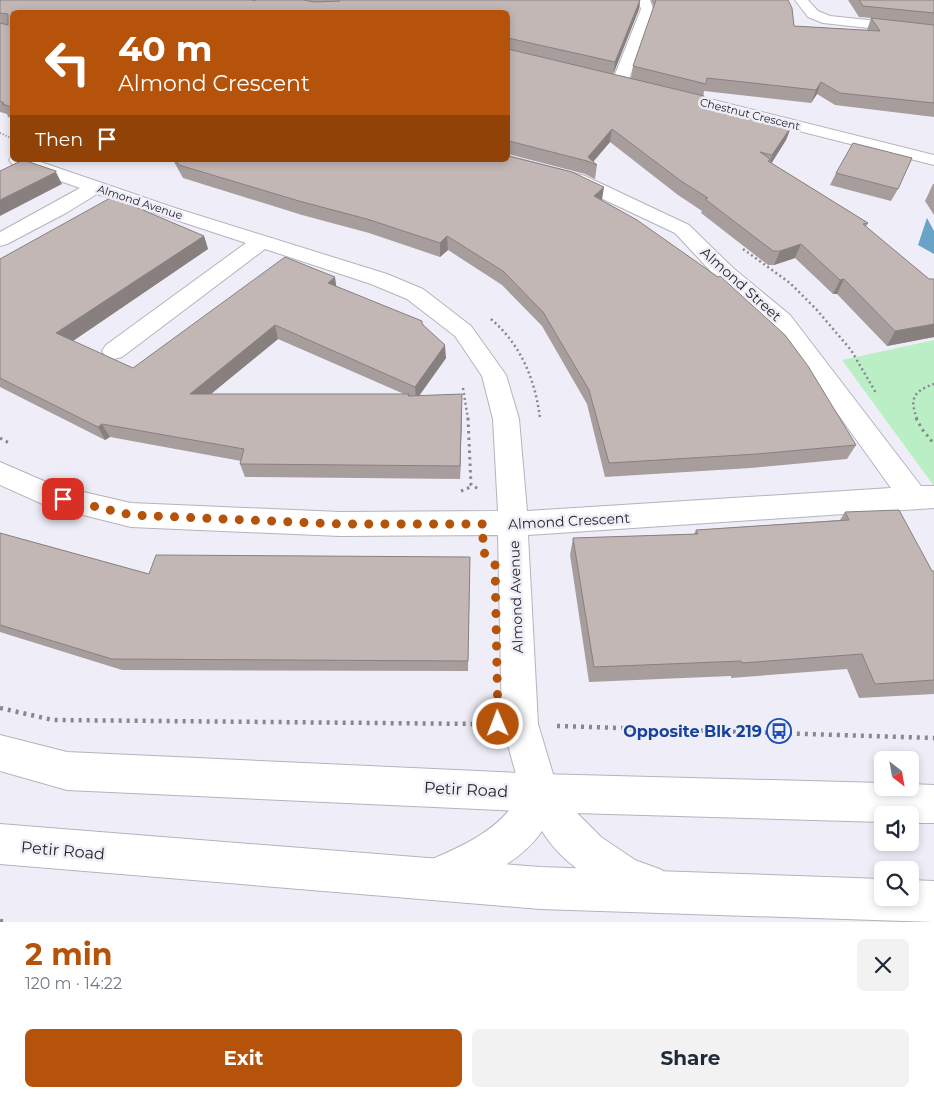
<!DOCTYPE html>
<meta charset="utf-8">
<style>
body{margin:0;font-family:Montserrat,sans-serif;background:#f2f2f3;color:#1f2937;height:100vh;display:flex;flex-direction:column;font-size:19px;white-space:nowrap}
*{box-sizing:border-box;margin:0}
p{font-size:16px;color:#747a83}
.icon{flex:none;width:28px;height:28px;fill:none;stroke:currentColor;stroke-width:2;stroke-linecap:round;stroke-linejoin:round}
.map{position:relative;height:922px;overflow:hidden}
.side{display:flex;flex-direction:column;background:#fff;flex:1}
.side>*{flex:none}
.banner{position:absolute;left:10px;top:10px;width:500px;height:152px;border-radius:8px;box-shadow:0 2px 8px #0003;background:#b45309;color:#fff;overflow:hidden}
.needle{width:32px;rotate:149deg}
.fabs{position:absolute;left:874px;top:751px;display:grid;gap:10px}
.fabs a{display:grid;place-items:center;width:45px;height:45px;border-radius:8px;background:#fff;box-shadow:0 2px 8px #0003;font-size:25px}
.pin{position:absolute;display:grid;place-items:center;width:42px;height:42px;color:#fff;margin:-21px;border-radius:10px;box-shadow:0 2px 8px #0006}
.me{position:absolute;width:55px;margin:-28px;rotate:359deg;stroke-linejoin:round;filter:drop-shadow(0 0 4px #0008)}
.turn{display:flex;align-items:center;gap:18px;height:105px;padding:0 25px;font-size:22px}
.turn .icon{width:65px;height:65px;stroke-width:2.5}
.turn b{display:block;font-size:35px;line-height:42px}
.then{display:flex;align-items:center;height:48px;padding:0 25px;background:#0003;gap:10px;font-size:19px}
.round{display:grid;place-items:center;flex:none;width:52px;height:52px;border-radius:8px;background:#f2f2f3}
.head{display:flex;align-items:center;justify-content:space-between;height:85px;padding:0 25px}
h1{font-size:30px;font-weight:700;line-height:38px;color:#b45309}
.cta{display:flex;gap:10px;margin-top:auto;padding:10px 25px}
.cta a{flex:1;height:58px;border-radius:8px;background:#b45309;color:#fff;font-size:20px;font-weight:700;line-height:58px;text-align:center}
.cta a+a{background:#f2f2f3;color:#1f2937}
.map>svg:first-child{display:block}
</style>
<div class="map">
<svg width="934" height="922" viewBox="0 0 934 922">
<rect width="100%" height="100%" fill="#efeef8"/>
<path fill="#baefc5" d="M934,340v146l-92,-126z"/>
<path fill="#6aa3c8" d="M927,218l7,13v23l-16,-9z"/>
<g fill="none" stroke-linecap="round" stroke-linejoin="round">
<defs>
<g id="minor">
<path d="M638,0h12l3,9 -25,73 -3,3h-10l-3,-3 29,-73z"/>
<path d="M795,0h13l10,11 12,5 104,11v8l-111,-12 -15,-6z"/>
<path d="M666,88l268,67v10l-274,-69 -2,-3 2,-3z"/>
<path d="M12,156v4h23l140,48 212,66 36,15 48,37 35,49 13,44 8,92 364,-23 -117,-163 -57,-47 -42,-45 -104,-49 -76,-20 -3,-4h16v-4l77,20 104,49 44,43 57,47 131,171h13v22l-406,27 10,189 18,60 17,25 28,28 34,23 27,10 6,15 -6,15 -15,6c-39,-16 -82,-37 -105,-75 -23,34 -67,51 -103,65l-14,-6 -6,-14 6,-14c36,-15 78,-33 96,-70l-19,-68 -4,-189 -158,1 -209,-9 -84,-21 -47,-21v-23l53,23 78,18 209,9 158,-1 -5,-92 -11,-43 -27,-40 -48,-37 -36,-15 -106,-35 -143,108 -8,2 -8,-2 -4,-6 4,-6 140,-102 -149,-49 -31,19 -59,31 -7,2v-14l80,-44 -68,-24 -3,-4z"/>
</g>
<g id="secondary">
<path d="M0,735l67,17 473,22 342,9v5h28v-4l24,1v38h-24v-8h-28v7l-342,-10 -473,-22 -67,-19z"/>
<path d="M0,824l540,43 342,12v19h28v-18l24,1v41l-394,-13 -540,-45z"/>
</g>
</defs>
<use href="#minor" stroke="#b4b3bd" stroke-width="2"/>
<use href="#secondary" stroke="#b4b3bd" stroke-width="2"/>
<path stroke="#88878e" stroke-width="2" stroke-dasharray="1 2" stroke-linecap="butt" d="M0,133l11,5"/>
<g stroke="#88878e" stroke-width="2.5" stroke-dasharray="2 3" stroke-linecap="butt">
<path d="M743,249l47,34 26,26 35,41 25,43"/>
<path d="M491,319c30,26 44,60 49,99"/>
<path d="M463,388l5,31"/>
<path d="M917,419c-8,-21 -3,-28 17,-35"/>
</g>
<g stroke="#88878e" stroke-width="3" stroke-dasharray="2.5 4" stroke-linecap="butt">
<path d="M468,418l3,67 8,4"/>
<path d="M916,418l6,11 12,15"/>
<path d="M0,438l11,6"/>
<path d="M461,491l12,-5"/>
</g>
<g stroke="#88878e" stroke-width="4.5" stroke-dasharray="3 5" stroke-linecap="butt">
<path d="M0,708l53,12 431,4"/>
<path d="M557,726l377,12"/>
<path d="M0,921l6,1"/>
</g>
<use href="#minor" fill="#fff" fill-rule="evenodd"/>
<use href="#secondary" fill="#fff" fill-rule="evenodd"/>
</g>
<g fill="#a89d9d" fill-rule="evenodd">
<path d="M0,0h640l-1,9 -26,65 18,4 2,-12 21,-59 -3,-7h137l6,26 73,4 4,-12 -12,-1 -11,-17h86v117l-99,-12 -18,-11 -6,9 -107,-12 -2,15 89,21 -5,13 -15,23 97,60 -2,4 63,52h5v58l-47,9 -50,-52h-4l-38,-36 -21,7h-6l-67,-52 1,-2 -24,-16 -68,-53 -17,20 4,3 -2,14 -10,-5 -77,-20v2l94,44 254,245 -9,14 -96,9 -146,9 -18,-73 -45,-78 -40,-41 -54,-35 -8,7 -71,-24 -67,-18 -119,-37 -10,-18h335v-148h-496v106l-4,-1 -1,-3 -7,-2z"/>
<path d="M836,173l62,16 -7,12 -61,-16z"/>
<path d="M933,184h1v31l-9,-14z"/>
<path d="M204,236l4,13 -135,92 60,27 203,-82 87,38 23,34 -27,38 43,12 -2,71 -215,-2 -5,-13 1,-3 -131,-24 -5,3 -105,-53v-128zM278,339l126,55h-193z"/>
<path d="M845,512l87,59h2v123l-75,4 -12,-29 -116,9v-2l-142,6 -19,-127 3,-17 121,-4 2,-4 144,-10z"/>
<path d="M0,533l149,41 321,-17 -2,114 -346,-1 -122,-38z"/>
</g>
<g fill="#88807f">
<path d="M640,0l-1,9 -26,66 2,-13z"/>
<path d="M821,82l-4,12 -6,9 5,-13z"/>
<path d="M791,127l-5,13 -18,29 4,-14z"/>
<path d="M612,129l-2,13 -18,21 -4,-6z"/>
<path d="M56,172l6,12 -62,32v-16z"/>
<path d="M604,187l-2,13 -8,-4z"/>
<path d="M204,236l4,13 -144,98 -8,-14z"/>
<path d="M447,236l1,14 -8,7v-14z"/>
<path d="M801,244l-6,14 -21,7 6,-14z"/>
<path d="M335,277l2,14 -9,-8z"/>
<path d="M844,279l-7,15h-4l7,-14z"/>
<path d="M934,324v13l-47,9 8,-15z"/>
<path d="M275,325l3,14 -83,68 -5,-13z"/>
<path d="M445,345l1,13 -30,42 -1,-13z"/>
<path d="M462,394v14l-2,71v-13z"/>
<path d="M102,424l8,13 -5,3 -7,-13z"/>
</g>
<g fill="#c3b7b6" stroke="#88807f">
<path d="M0,0h252l3,1v-1h48l12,2 25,-1 -1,-1h301l-25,62 -107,-24v-26h-496v95l-10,-3 2,-1 -4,-2v-78l8,2v-11l-8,-1z"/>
<path d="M656,0h132l4,8 2,18 86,5 -9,-13 63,7v78l-94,-10 -19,-11 -5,8 -109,-12 -1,6 -73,-18z"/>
<path d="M859,0h75v13l-71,-7z"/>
<path d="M508,40v9l196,47 -2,10 89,21 -19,28 -12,-3 10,7 -2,2 100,62 -5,1 66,55h5v45l-39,7 -51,-52 -4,1 -39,-36 -21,7h-7l-68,-52 3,-1 -27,-17 -69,-52 -24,28 9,8 -10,-4 -78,-20 -1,2z"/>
<path d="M853,143l59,15 -14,31 -62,-16z"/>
<path d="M508,156l64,16 32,15 -10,9 43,24 81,57 2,-1 65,59 23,31 48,79 -99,9 -148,9 -20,-73 -46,-78 -40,-41 -56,-35 -7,7 -73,-24 -68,-18 -120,-36 -3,-5h332z"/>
<path d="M23,160l33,11v1l-56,28v-29z"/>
<path d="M112,197l92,39 -148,97 77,35 152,-111 50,20 -7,6 94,38v3l23,21 -30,42 -140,-62 -85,69h219l-1,2 54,-2 -2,72 -220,-2 4,-15 -142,-25 -4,3 -98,-49v-119z"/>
<path d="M899,510l33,61h2v109l-59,4 -13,-30 -120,9 -1,-2 -147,6 -21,-129 125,-4 -2,-4 153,-10 -4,-8z"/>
<path d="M0,533l149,41 7,-19 314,2 -2,104 -356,-2 -112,-34z"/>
</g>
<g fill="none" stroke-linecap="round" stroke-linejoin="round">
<path stroke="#b45309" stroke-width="9" stroke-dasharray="0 16.2" d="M63,499l68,16 209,9h144l-2,27 13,12 3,161"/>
</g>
<defs>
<symbol id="bus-ring" viewBox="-11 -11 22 22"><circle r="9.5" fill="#efeef8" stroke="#1a4fb4" stroke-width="1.5"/><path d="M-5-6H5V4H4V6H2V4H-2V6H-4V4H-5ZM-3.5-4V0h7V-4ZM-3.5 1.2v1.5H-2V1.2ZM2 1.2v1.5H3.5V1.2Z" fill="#1a4fb4"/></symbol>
</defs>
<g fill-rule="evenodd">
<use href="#bus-ring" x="765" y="717" width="28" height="28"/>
</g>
<g text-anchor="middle" stroke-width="5" stroke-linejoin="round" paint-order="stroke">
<g font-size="11" fill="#262529" stroke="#efeef8">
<text transform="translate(750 114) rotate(14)" y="4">Chestnut Crescent</text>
<text transform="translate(140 202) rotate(18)" y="4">Almond Avenue</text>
</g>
<g font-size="14" fill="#262529" stroke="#efeef8">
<text transform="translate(741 284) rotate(42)" y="5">Almond Street</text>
<text transform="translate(569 521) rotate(-3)" y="5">Almond Crescent</text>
<text transform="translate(516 597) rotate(-92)" y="5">Almond Avenue</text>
</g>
<g font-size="16" font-weight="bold" fill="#164399" stroke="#efeef8" text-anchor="end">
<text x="762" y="737">Opposite Blk 219</text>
</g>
<g font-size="16" fill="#262529" stroke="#efeef8">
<text transform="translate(466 789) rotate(3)" y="6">Petir Road</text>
<text transform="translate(63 850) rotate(5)" y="6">Petir Road</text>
</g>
</g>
</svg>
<div class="fabs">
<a><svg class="needle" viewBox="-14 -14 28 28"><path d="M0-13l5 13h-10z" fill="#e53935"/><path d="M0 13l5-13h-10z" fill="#747a83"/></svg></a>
<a><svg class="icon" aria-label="sound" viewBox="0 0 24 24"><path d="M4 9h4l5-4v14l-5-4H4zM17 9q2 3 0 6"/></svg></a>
<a><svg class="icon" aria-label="search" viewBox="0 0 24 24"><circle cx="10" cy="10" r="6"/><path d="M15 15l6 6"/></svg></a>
</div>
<div class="pin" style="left:63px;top:499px;background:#d93025"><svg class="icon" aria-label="arrive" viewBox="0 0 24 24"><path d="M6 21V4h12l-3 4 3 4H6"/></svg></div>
<svg class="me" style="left:498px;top:724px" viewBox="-20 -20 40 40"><circle r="17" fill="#b45309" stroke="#fff" stroke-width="3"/><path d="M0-11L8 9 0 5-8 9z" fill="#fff"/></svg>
<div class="banner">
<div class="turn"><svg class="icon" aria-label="left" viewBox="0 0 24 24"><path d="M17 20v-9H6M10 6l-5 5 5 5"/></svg><div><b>40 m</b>Almond Crescent</div></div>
<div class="then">Then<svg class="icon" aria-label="arrive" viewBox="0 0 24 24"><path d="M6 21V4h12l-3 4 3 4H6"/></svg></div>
</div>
</div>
<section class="side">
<div class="head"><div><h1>2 min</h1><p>120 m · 14:22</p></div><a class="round"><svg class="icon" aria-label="close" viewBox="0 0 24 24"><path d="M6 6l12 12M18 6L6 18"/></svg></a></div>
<div class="cta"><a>Exit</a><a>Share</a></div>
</section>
